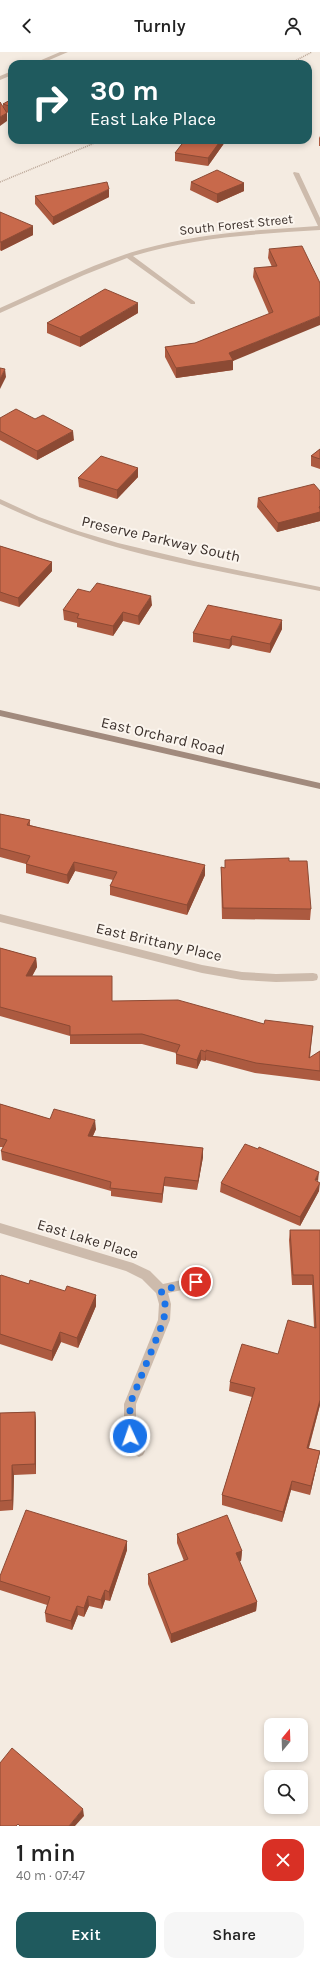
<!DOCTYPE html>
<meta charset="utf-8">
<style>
body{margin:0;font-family:Karla,sans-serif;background:#f6f6f6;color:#222;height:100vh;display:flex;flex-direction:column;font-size:15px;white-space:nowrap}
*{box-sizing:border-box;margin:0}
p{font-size:13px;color:#767676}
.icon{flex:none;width:22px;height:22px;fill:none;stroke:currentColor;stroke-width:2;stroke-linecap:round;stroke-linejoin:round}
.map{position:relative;height:1774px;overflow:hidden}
.panel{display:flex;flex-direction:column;background:#fff;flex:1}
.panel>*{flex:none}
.guide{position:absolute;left:8px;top:8px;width:304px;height:84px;border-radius:12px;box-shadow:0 2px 6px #0003;background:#1f5a5e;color:#fff;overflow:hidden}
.needle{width:26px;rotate:19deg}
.fabs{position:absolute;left:264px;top:1666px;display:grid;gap:8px}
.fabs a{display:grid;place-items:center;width:44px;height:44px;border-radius:8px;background:#fff;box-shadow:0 2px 6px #0003;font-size:20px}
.pin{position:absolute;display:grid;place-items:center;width:34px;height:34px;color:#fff;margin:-17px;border:2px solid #fff;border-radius:50%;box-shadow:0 1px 4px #0007}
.me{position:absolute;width:44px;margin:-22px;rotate:357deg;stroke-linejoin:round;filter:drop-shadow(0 0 3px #0008)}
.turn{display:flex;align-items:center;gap:14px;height:84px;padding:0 16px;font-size:18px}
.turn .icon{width:52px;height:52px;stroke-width:2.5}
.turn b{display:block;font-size:28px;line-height:34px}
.round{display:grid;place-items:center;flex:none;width:42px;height:42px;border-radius:12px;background:#f6f6f6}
.headline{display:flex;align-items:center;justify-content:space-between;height:68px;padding:0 16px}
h1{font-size:24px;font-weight:600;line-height:30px}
.primary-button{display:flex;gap:8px;margin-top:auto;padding:8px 16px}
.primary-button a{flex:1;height:46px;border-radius:12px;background:#1f5a5e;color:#fff;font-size:16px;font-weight:600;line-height:46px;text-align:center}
.primary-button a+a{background:#f6f6f6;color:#222}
header{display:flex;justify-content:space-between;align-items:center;height:52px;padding:0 16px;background:#fff;font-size:18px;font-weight:600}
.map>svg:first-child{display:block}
</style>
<header><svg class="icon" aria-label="back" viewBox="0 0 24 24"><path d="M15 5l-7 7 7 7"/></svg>Turnly<svg class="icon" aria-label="person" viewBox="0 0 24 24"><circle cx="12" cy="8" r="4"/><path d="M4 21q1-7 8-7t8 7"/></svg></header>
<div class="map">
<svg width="320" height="1774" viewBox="0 0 320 1774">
<rect width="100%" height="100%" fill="#f4ebe1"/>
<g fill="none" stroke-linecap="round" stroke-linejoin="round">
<g stroke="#b9a596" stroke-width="1.5" stroke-dasharray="1 1" stroke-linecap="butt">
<path d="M289,12l23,-12"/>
<path d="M0,130l102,-42"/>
</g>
<g fill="#cdbbac" fill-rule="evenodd">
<path d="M60,0h8l-28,12h-8z"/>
<path d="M12,19v4l-12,5v-4z"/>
<path d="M294,120l5,1 21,45v12c-63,4 -126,7 -187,26l62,46v2h-4l-64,-46 -43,17 -84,38v-5c47,-21 93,-45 143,-59 57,-16 116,-19 175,-23l-25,-53z"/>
<path d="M0,447l39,18 39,14 40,12 80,19 122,25v4c-111,-22 -217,-38 -320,-87z"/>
<path d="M0,862l202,51 40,7 34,2 37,-1 4,1 1,3 -1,3 -4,1 -37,1 -34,-2 -40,-7 -202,-51z"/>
<path d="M0,1171l133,40 17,8 13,13 33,-7 4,1 2,4 -2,4 -32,7 3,11 -1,16 -34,84v32l9,15 -2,4 -4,2 -4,-2 -11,-18v-33l34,-84 1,-16 -3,-11 -14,-14 -16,-8 -126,-38z"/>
</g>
<path fill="#a18a7d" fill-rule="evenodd" d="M0,658l320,73v6l-320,-73z"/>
</g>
<g fill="#ac5a40">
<path d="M12,47v15l-6,-2 1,9 -4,-14v-3z"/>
<path d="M320,84v10h-1v-8z"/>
<path d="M185,88h40v2l-17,24 -33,-5v-8z"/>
<path d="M191,130l53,1v8l-27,12 -27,-13z"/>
<path d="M35,144l74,1 -56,28 -18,-21z"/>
<path d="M0,160l33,23 -32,16 -1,-1z"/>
<path d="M269,197l51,34 -87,78v9l-57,8 -11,-21v-10l30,-4 74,-29 -16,-37 1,-9 18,-1 -4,-9z"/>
<path d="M138,261l-58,34 -33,-14v-10z"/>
<path d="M0,366l74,22 -37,20 -37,-20z"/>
<path d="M320,397v20l-9,-3v-10z"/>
<path d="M138,425l-21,22 -38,-12 -1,-9z"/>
<path d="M320,439v30l-43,11 -20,-25 1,-9z"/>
<path d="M0,494l52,16v9l-33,36 -19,-6z"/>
<path d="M152,553l-13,20 -16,-4 -10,15 -36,-9v-4l-13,-3 -1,-10z"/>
<path d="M282,577l-12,24 -38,-8 -3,4 -36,-7v-9z"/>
<path d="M0,762l30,6v5l175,50 -18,40 -77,-20v-9l3,-6 -38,-9 -7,13 -42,-11v-9l-26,-7z"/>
<path d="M225,808l64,1 22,48 -1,11 -88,-1 -1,-41v-11l4,1z"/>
<path d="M0,896l36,10 1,9 -5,9 80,25 152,23 49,2 -3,32 10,-7v30l-65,-8 -49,-13 -1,1 -4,-1 -4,9 -21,-5v-11l-34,-9h-72v-8l-70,-20z"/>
<path d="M0,1052l50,15 46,10 -3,7 110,12v9l-6,33 -33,-4 -2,17 -51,-7v-5l-109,-31 -1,-9 2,-4h-3z"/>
<path d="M318,1129l1,10 -19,35 -80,-34 1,-9z"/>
<path d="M290,1178h30v175l-11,43 11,3 -2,9 -8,35 -19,-5 -9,32 -60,-17v-10l30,-98 -23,-6 1,-9 48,-28 36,-27 -2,-42h-20l-3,-45z"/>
<path d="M0,1224l29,8 36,7 31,4v11l-18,42 -17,-6 -9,19 -52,-17z"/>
<path d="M35,1360l1,10v52l-22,1 -1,35 -13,1v-98z"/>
<path d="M177,1482l65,17 -1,10h-2l18,41 -1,9 -85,32 -23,-59v-10l36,-13 -7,-18z"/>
<path d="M127,1489v9l-17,51 -5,-1 -3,9 -13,-3 -5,11 -6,-2 -6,15 -26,-8 -1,-9 2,-8 -47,-15v-14z"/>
</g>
<g fill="#8c4a34">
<path d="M7,61v8l-7,5v-9z"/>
<path d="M221,88h4v2l-17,24v-8z"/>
<path d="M244,131v8l-27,12v-9z"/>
<path d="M109,137v8l-56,28v-8z"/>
<path d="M33,174v9l-32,16v-9z"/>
<path d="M138,251v10l-58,34v-10z"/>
<path d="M320,264v9l-87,36v9l-57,8v-10l53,-15z"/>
<path d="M5,317l1,8 -6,12v-10z"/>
<path d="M73,379l1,9 -37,20v-9z"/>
<path d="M138,416v9l-21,22v-9z"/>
<path d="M320,454v15l-43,11 1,-9z"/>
<path d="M52,510v9l-33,36 -1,-9z"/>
<path d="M151,544l1,9 -13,20 -1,-9z"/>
<path d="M123,560v9l-10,15v-10z"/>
<path d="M282,568v9l-12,24v-9z"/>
<path d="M232,584v9l-3,4 1,-9z"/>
<path d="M74,810l1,9 -7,13 -1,-9z"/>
<path d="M205,813v10l-18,40v-10z"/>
<path d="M36,906l1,9 -10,19 -1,-10z"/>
<path d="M201,998v10l-4,9v-9z"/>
<path d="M206,998v10l-1,1 1,-9z"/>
<path d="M95,1068l1,9 -7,15 -1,-8z"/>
<path d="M203,1096v9l-6,33 1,-9z"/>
<path d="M319,1120l-1,9 -3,-1z"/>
<path d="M165,1125l-1,9 -2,17v-9z"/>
<path d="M320,1131l-1,8 -19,35v-9z"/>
<path d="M96,1243v11l-18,42 -1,-10z"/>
<path d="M60,1280l1,10 -9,19v-10z"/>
<path d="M320,1348v5l-14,52 1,-9z"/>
<path d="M35,1360l1,10v52l-1,-10z"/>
<path d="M320,1399l-2,9 -8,35 1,-9z"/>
<path d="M12,1413l2,10 -1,35 -1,-10z"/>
<path d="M292,1429l-1,9 -9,32 1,-10z"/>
<path d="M127,1489v9l-17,51 -1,-9z"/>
<path d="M242,1499l-1,10 -6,2 1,-10z"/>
<path d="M105,1538v10l-3,9 -1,-9z"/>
<path d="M88,1544l1,10 -5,11v-9z"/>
<path d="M257,1550l-1,9 -85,32v-9z"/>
<path d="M77,1554l1,9 -6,15 -1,-9z"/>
<path d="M83,1757l1,7 -9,10h-6z"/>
</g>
<g fill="#c8694b" stroke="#8c4a34">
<path d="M12,47v8l-9,-3z"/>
<path d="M0,50l7,11 -7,4z"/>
<path d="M185,88h36l-13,18 -33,-5z"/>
<path d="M217,118l27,13 -27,11 -26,-12z"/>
<path d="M107,130l2,7 -56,28 -18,-21z"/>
<path d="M0,160l33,14 -32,16h-1z"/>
<path d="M302,194l18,37v33l-91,37 4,7 -57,8 -11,-21 30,-4 78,-31 -19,-44 23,-2 -8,-17z"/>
<path d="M105,237l33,14 -58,34 -33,-14z"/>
<path d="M0,316l5,1 -5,10z"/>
<path d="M16,357l19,10 8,-4 30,16 -36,20 -37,-20v-13z"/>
<path d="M320,397v10l-9,-3z"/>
<path d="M101,404l37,12 -21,22 -39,-12z"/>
<path d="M314,432l6,7v15l-1,1 1,2v3l-42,11 -20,-25z"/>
<path d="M0,494l52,16 -34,36 -18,-6z"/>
<path d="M97,531l54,13 -13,20 -15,-4 -10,14 -36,-8 2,-4 -16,-4 15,-21 12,3z"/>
<path d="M208,553l74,15 -12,24 -38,-8 -2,4 -37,-7z"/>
<path d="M0,762l30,6 -3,5 178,40 -18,40 -77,-19 7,-14 -43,-10 -7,13 -41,-11 4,-8 -30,-8z"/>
<path d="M289,806v3h18l4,48 -88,-1 -2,-41 4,1v-8z"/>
<path d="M0,896l36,10 -10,18h86v25l66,-1 86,24 1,-4 48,6 -4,32 11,-7v20l-64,-8 -50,-13v2l-5,-2 -4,10 -21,-6 4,-9 -38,-11 -72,1v-9l-70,-19z"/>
<path d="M0,1052l50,15 4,-10 41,11 -7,16 115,12 -5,33 -33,-4 -3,17 -52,-6 1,-6 -110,-31 6,-11 -7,-2z"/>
<path d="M245,1092l13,5 1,-2 60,25 -4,8 5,3 -20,34 -79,-34z"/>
<path d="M290,1178h30v170l-13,48 13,3 -9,35 -19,-5 -9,31 -61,-17 33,-107 -25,-6 12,-38 36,10 10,-34 28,8 -3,-53h-20z"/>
<path d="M1,1223l28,9 1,-4 35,11 2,-5 29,9 -19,43 -17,-6 -8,19 -52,-17v-58z"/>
<path d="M35,1360v52l-23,1v35l-12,1v-88z"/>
<path d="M26,1458l101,31 -18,51 -4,-2 -4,10 -13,-4 -4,12 -7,-2 -6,15 -26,-8 5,-16 -50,-16v-5z"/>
<path d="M227,1463l15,36 -6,2 21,49 -86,32 -23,-60 40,-15 -11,-25z"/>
<path d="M12,1696l71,61 -14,17h-49l-2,-2 -2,2h-16v-63z"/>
</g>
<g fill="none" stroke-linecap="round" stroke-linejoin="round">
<path stroke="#1a73e8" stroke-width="7" stroke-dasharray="0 12.6" d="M130,1384v-32l34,-84 1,-16 -4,-14 35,-8"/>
</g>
<g text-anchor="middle" stroke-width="4" stroke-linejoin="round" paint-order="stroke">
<g font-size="13" fill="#3b302b" stroke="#fbf5ee">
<text transform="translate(236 172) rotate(-6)" y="5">South Forest Street</text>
</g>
<g font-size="15" fill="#3b302b" stroke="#fbf5ee">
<text transform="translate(161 487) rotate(13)" y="5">Preserve Parkway South</text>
<text transform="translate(163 684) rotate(13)" y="5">East Orchard Road</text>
<text transform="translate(159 890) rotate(13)" y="5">East Brittany Place</text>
<text transform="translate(88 1187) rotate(17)" y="5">East Lake Place</text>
</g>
</g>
</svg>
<div class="fabs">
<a><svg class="needle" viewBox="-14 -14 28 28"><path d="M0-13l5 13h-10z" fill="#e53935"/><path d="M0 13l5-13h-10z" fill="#767676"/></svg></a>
<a><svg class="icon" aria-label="search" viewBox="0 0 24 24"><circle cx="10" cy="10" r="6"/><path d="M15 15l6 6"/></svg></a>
</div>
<div class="pin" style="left:196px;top:1230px;background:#d93025"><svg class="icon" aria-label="arrive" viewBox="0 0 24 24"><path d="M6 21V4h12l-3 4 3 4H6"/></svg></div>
<svg class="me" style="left:130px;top:1384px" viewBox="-20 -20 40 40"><circle r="17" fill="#1a73e8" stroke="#fff" stroke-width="3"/><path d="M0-11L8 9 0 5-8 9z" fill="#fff"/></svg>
<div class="guide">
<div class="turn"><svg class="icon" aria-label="right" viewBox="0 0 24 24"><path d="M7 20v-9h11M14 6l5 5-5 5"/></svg><div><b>30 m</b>East Lake Place</div></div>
</div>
</div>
<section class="panel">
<div class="headline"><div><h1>1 min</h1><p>40 m · 07:47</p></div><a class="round" style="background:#d93025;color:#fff"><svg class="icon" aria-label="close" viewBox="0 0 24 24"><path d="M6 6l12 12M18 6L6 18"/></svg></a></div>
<div class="primary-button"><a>Exit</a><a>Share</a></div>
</section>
